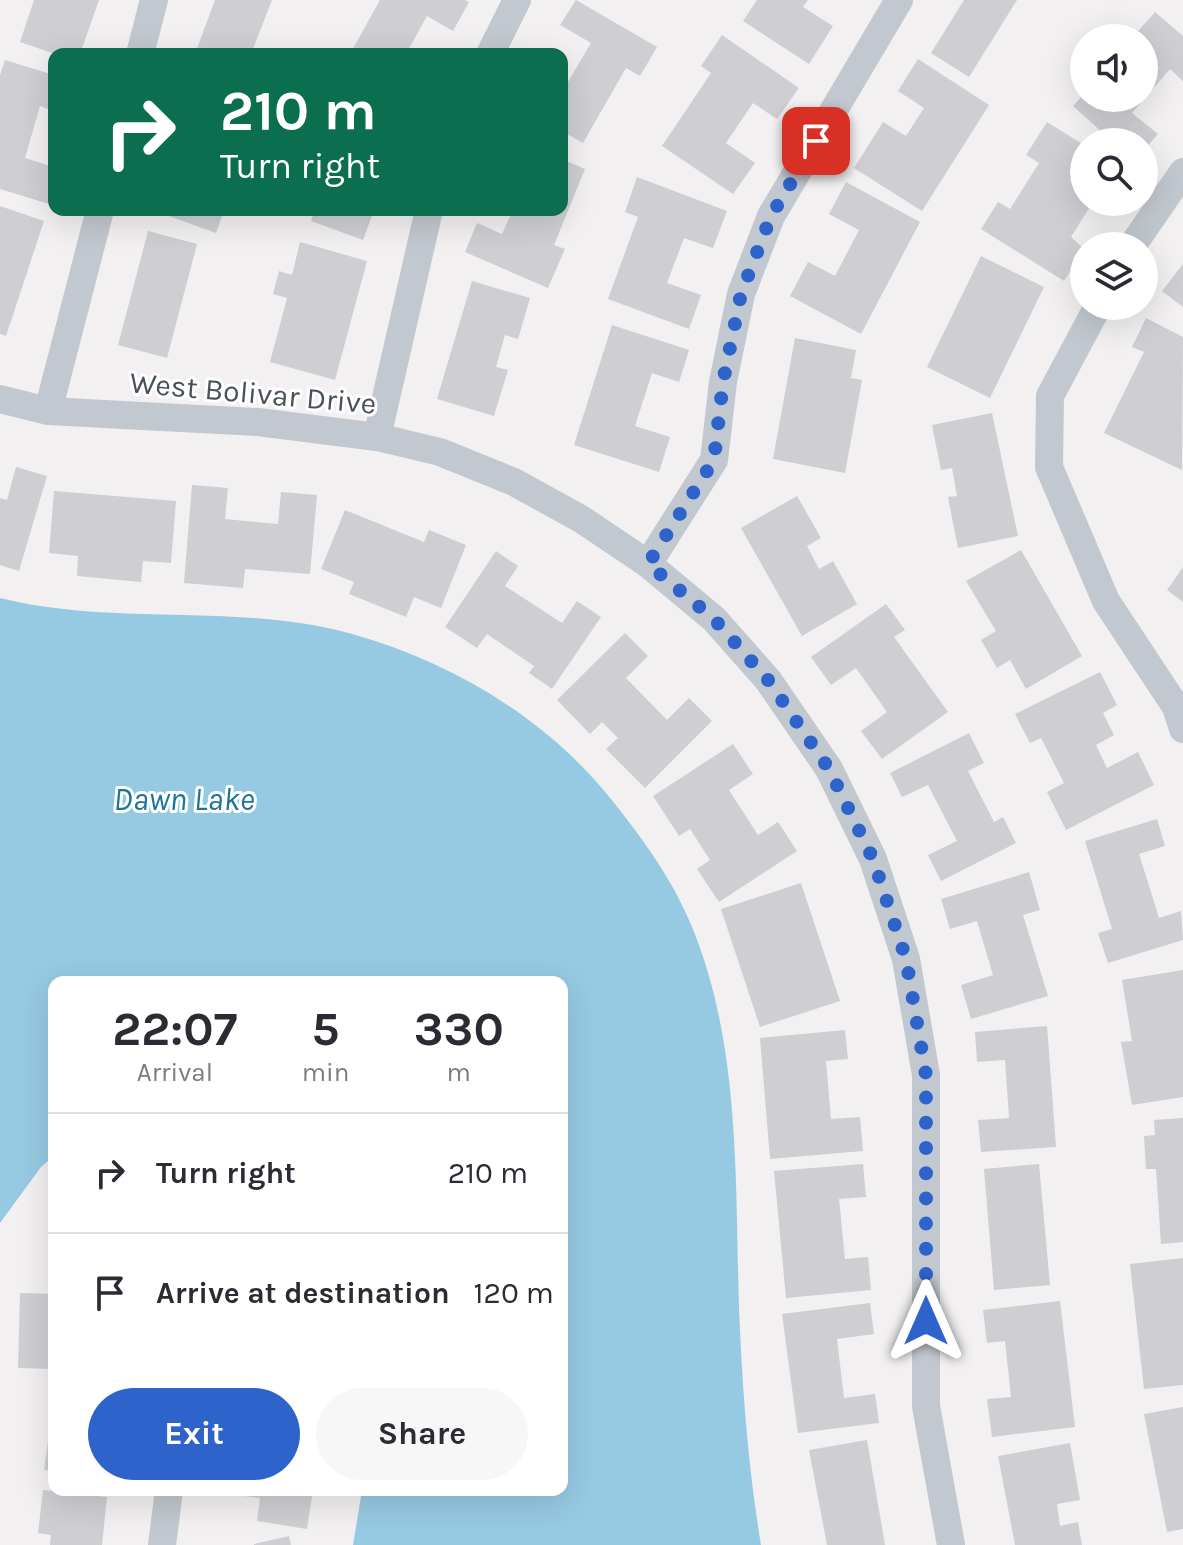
<!DOCTYPE html>
<style>
body{margin:0;font-family:Karla,sans-serif;background:#f7f7f7;color:#2b2b33;height:100vh;display:flex;flex-direction:column;font-size:30px;white-space:nowrap}
*{box-sizing:border-box;margin:0}
p{font-size:26px;color:#7c7c81}
.icon{flex:none;width:44px;height:44px;fill:none;stroke:currentColor;stroke-width:2;stroke-linecap:round;stroke-linejoin:round}
.map{position:relative;flex:1;overflow:hidden}
.side{position:absolute;left:48px;top:976px;width:520px;height:520px;display:flex;flex-direction:column;background:#fff;border-radius:16px;box-shadow:0 8px 32px #0002}
.side>*{flex:none}
.top-card{position:absolute;left:48px;top:48px;width:520px;height:168px;border-radius:16px;box-shadow:0 8px 32px #0002;background:#0b6e4f;color:#fff;overflow:hidden}
.controls{position:absolute;left:1070px;top:24px;display:grid;gap:16px}
.controls a{display:grid;place-items:center;width:88px;height:88px;border-radius:50%;background:#fff;box-shadow:0 8px 32px #0002;font-size:40px}
.pin{position:absolute;display:grid;place-items:center;width:68px;height:68px;color:#fff;margin:-34px;border-radius:16px;box-shadow:0 4px 12px #0006}
.me{position:absolute;width:88px;margin:-44px;rotate:0deg;stroke-linejoin:round;filter:drop-shadow(0 0 6px #0008)}
.turn{display:flex;align-items:center;gap:28px;height:168px;padding:0 40px;font-size:36px}
.turn .icon{width:104px;height:104px;stroke-width:2.5}
.turn b{display:block;font-size:56px;line-height:68px}
.eta{display:flex;justify-content:space-evenly;align-items:center;height:136px;text-align:center}
.eta b{font-size:48px;font-weight:700;line-height:56px}
.primary-button{display:flex;gap:16px;margin-top:auto;padding:16px 40px}
.primary-button a{flex:1;height:92px;border-radius:48px;background:#2f63cc;color:#fff;font-size:32px;font-weight:700;line-height:92px;text-align:center}
.primary-button a+a{background:#f7f7f7;color:#2b2b33}
ul{padding:0;list-style:none}
li{display:flex;align-items:center;gap:24px;height:120px;padding:0 40px;border-top:2px solid #e1e1e2}
li div{flex:1}
li b{display:block;font-size:30px}
li em{font-style:normal}
.map>svg:first-child{display:block}
</style>
<div class="map">
<svg width="1183" height="1545" viewBox="0 0 1183 1545">
<rect width="100%" height="100%" fill="#f2f0f0"/>
<path fill="#96cae2" d="M0,598c116,29 237,4 352,36 100,28 194,84 259,165 32,40 62,81 81,128 49,119 43,254 47,380 3,79 9,160 22,238h-408l9,-55h200v-508h-508v174l-13,11 -41,56z"/>
<g fill="#ceced3">
<path d="M34,0h65l-19,54h-25l-35,-12z"/>
<path d="M215,0h57l-21,54h-56z"/>
<path d="M380,0h85l4,2 -16,29 -26,-15 -21,38h-56z"/>
<path d="M576,0l81,47 -17,29 -14,-8 -43,75 -21,-12v-39l29,-49 -31,-18z"/>
<path d="M757,0h51l-5,7 30,19 -24,38 -66,-43z"/>
<path d="M964,0h53l-48,77 -38,-24z"/>
<path d="M1155,12l28,24v45l-13,-12 -38,44 26,21 -14,16v-8h-31l-40,-36 11,-12v4h60v-60h-12z"/>
<path d="M722,35l77,53 -22,31 -24,-16 -27,40 29,20 -22,31 -71,-48 49,-73 -10,-7z"/>
<path d="M918,59l71,46 -67,106 -68,-43 29,-46 23,14 18,-28 -26,-17z"/>
<path d="M5,60l49,15v36l-14,-5 -15,52 29,9 -5,37 -49,-15v-114z"/>
<path d="M1047,122l37,23v57h9l-22,35 13,12 -20,32 -83,-52 17,-27 12,7 29,-46 -13,-8z"/>
<path d="M562,159l23,10 -31,76 11,4 -17,39 -83,-36 12,-29 25,11 11,-24h49z"/>
<path d="M637,177l90,34 -14,37 -29,-10 -17,45 34,12 -12,34 -81,-30 30,-82 -13,-5z"/>
<path d="M846,182l74,40 -59,112 -71,-38 18,-34 27,14 24,-46 -30,-16z"/>
<path d="M0,206l44,15 -38,115 -6,-2z"/>
<path d="M152,210h72l-8,23z"/>
<path d="M315,210h59l-11,30 -52,-19z"/>
<path d="M148,231l49,13 -30,114 -49,-13z"/>
<path d="M300,242l67,19 -32,119 -65,-18 17,-64 -14,-4 6,-23 13,4z"/>
<path d="M981,256l63,31 -54,111 -63,-31z"/>
<path d="M1183,264v43l-21,-16z"/>
<path d="M472,281l58,17 -12,41 -13,-4 -9,32 12,3 -14,46 -57,-17z"/>
<path d="M1146,318l37,19 -1,133 -78,-37 40,-81 -12,-5z"/>
<path d="M612,325l77,25 -10,32 -27,-9 -17,53 35,11 -11,35 -85,-27z"/>
<path d="M795,338l61,12 -5,28 11,2 -17,93 -72,-14z"/>
<path d="M992,413l26,123 -60,12 -10,-51 9,-1 -5,-28 -11,2 -9,-45z"/>
<path d="M16,467l31,9 -28,95 -19,-6v-67l7,2z"/>
<path d="M192,485l36,3 -3,31 53,5 3,-32 36,3 -7,79 -65,-5 -2,19 -59,-5z"/>
<path d="M54,491l122,10 -5,62 -28,-2 -2,21 -64,-6 1,-20 -29,-3z"/>
<path d="M797,496l24,42 -14,8 12,23 14,-8 24,43 -55,32 -61,-108z"/>
<path d="M345,510l79,32 5,-12 37,15 -25,63 -27,-11 -8,20 -57,-23 5,-12 -33,-13z"/>
<path d="M1021,550l61,106 -56,33 -16,-29 -13,8 -16,-28 15,-9 -30,-50z"/>
<path d="M496,551l22,15 -13,20 57,37 15,-22 24,16 -49,72 -23,-16 5,-7 -47,-32 -10,14 -32,-21z"/>
<path d="M1183,567v35l-16,-12z"/>
<path d="M886,604l19,26 -11,7 54,75 -66,47 -21,-28 26,-19 -31,-44 -25,17 -20,-28z"/>
<path d="M625,633l23,23 -22,22 41,42 22,-22 23,23 -67,67 -39,-39 12,-11 -16,-16 -12,12 -33,-34z"/>
<path d="M1100,672l17,33 -14,8 11,22 -18,10 11,23 31,-16 16,33 -88,45 -19,-38 17,-9 -23,-45 -11,5 -15,-29z"/>
<path d="M969,733l15,30 -16,8 26,51 9,-5 13,26 -75,38 -13,-26 29,-14 -29,-56 -26,12 -12,-24z"/>
<path d="M733,744l20,30 -24,16 29,45 20,-13 19,29 -78,51 -22,-33 13,-9 -20,-31 -11,7 -26,-40z"/>
<path d="M1157,819l8,27 -26,8 20,64 22,-7 2,29 -75,23 -10,-30 14,-4 -27,-88z"/>
<path d="M1029,872l11,38 -17,5 25,81 -77,23 -10,-34 32,-10 -16,-54 -27,8 -9,-30z"/>
<path d="M801,883l39,118 -80,26 -39,-118z"/>
<path d="M1183,970v127l-51,8 -11,-63 11,-1 -10,-61z"/>
<path d="M1047,1026l9,121 -75,5 -3,-32 31,-2 -4,-58 -28,2 -2,-30z"/>
<path d="M845,1030l3,29 -22,2 5,58 29,-2 3,34 -93,8 -10,-121z"/>
<path d="M1183,1118v124l-22,2 -5,-75h-10l-2,-33 11,-1 -1,-15z"/>
<path d="M863,1164l3,33 -27,2 6,60 23,-2 3,33 -85,8 -12,-127z"/>
<path d="M1039,1164l11,121 -56,5 -10,-121z"/>
<path d="M1183,1258v127l-39,4 -14,-125z"/>
<path d="M20,1293l34,1v75l-36,-1z"/>
<path d="M1060,1301l15,126 -83,10 -5,-38 24,-2 -6,-56 -18,2 -4,-33z"/>
<path d="M870,1303l4,31 -37,5 7,59 31,-4 4,29 -81,10 -16,-119z"/>
<path d="M1183,1407v122l-16,3 -23,-118z"/>
<path d="M52,1412h2v59l-10,-1z"/>
<path d="M867,1440l18,105h-58l-18,-95z"/>
<path d="M1070,1443l10,57 -23,4 3,22 18,-4 4,23h-67l-17,-89z"/>
<path d="M43,1490l64,7 -5,48h-52l1,-10 -13,-2z"/>
<path d="M222,1490h91l-6,39 -50,-8 3,-23 -38,-5z"/>
<path d="M289,1536l2,9h-37v-1z"/>
</g>
<g fill="none" stroke-linecap="round" stroke-linejoin="round">
<g stroke="#c2c8cf" stroke-width="28">
<path d="M140,54l14,-54"/>
<path d="M490,54l27,-54"/>
<path d="M1132,246l51,-74"/>
<path d="M1098,306l-48,90 -1,71 57,134 70,106 7,22"/>
<path d="M0,399l48,12 210,11 119,15 63,15 74,30 67,37 67,45 66,55 54,61 61,89 44,90 33,100 20,116v331l25,139"/>
<path d="M48,411l52,-201"/>
<path d="M377,437l52,-227"/>
<path d="M648,564l66,-104 9,-78 18,-88 30,-78 128,-216"/>
<path d="M162,1545l7,-55"/>
</g>
</g>
<g fill="none" stroke-linecap="round" stroke-linejoin="round">
<path stroke="#2f63cc" stroke-width="14" stroke-dasharray="0 25.2" d="M816,141l-45,75 -30,78 -18,88 -9,78 -66,104 66,55 54,61 61,89 44,90 33,100 20,116v246"/>
</g>
<g text-anchor="middle" stroke-width="6" stroke-linejoin="round" paint-order="stroke">
<g font-size="30" fill="#4a515b" stroke="#fff">
<text transform="translate(253 393) rotate(5)" y="10">West Bolivar Drive</text>
</g>
<g font-size="32" font-style="italic" fill="#1d739a" stroke="#fff">
<text x="184" y="810">Dawn Lake</text>
</g>
</g>
</svg>
<div class="controls">
<a><svg class="icon" aria-label="sound" viewBox="0 0 24 24"><path d="M4 9h4l5-4v14l-5-4H4zM17 9q2 3 0 6"/></svg></a>
<a><svg class="icon" aria-label="search" viewBox="0 0 24 24"><circle cx="10" cy="10" r="6"/><path d="M15 15l6 6"/></svg></a>
<a><svg class="icon" aria-label="layers" viewBox="0 0 24 24"><path d="M12 4l9 5-9 5-9-5zM3 14l9 5 9-5"/></svg></a>
</div>
<div class="pin" style="left:816px;top:141px;background:#d93025"><svg class="icon" aria-label="arrive" viewBox="0 0 24 24"><path d="M6 21V4h12l-3 4 3 4H6"/></svg></div>
<svg class="me" style="left:926px;top:1321px" viewBox="-20 -20 40 40"><path d="M0-17L14 15 0 8-14 15z" fill="#2f63cc" stroke="#fff" stroke-width="4"/></svg>
<div class="top-card">
<div class="turn"><svg class="icon" aria-label="right" viewBox="0 0 24 24"><path d="M7 20v-9h11M14 6l5 5-5 5"/></svg><div><b>210 m</b>Turn right</div></div>
</div>
<section class="side">
<div class="eta">
<div><b>22:07</b><p>Arrival</p></div>
<div><b>5</b><p>min</p></div>
<div><b>330</b><p>m</p></div>
</div>
<ul>
<li><svg class="icon" aria-label="right" viewBox="0 0 24 24"><path d="M7 20v-9h11M14 6l5 5-5 5"/></svg><div><b>Turn right</b></div><em>210 m</em></li>
<li><svg class="icon" aria-label="arrive" viewBox="0 0 24 24"><path d="M6 21V4h12l-3 4 3 4H6"/></svg><div><b>Arrive at destination</b></div><em>120 m</em></li>
</ul>
<div class="primary-button"><a>Exit</a><a>Share</a></div>
</section>
</div>
